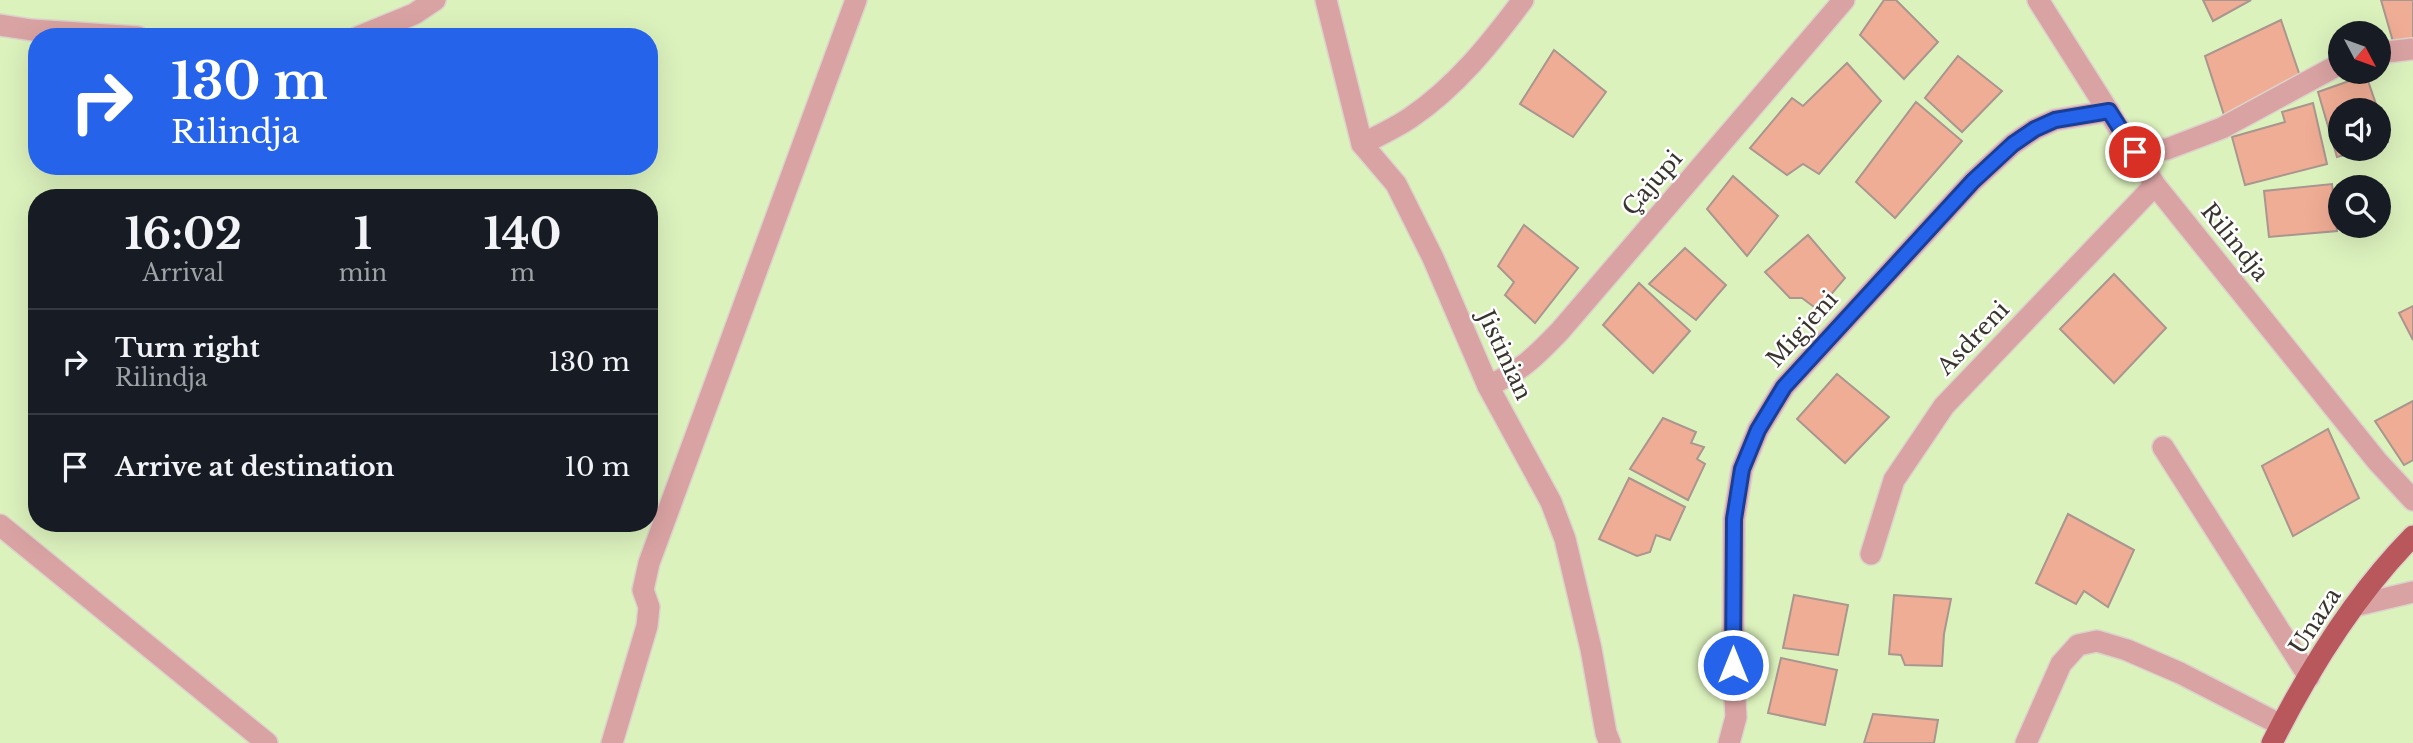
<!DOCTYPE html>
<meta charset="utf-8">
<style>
body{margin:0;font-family:"Libre Baskerville",serif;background:#20242c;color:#f1f3f6;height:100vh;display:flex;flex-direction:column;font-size:26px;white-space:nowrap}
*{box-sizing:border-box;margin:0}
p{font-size:23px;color:#9ea1a6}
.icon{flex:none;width:38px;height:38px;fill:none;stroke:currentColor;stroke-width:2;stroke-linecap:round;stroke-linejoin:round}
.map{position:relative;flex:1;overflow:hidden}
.details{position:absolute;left:28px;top:189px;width:630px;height:343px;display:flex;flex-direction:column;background:#171b24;border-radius:28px;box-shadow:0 7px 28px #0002}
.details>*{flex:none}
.top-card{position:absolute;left:28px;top:28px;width:630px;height:147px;border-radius:28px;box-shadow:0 7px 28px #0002;background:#2563eb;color:#fff;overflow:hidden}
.needle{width:46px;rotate:131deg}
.buttons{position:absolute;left:2328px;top:21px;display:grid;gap:14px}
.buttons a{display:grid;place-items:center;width:63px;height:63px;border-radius:50%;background:#171b24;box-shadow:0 7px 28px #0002;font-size:35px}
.pin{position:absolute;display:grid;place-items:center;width:60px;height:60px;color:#fff;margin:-30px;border:4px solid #fff;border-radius:50%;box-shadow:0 2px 7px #0007}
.me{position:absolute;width:77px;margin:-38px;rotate:0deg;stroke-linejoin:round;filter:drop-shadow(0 0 5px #0008)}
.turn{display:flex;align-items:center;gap:24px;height:147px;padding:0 28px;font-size:32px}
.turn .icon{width:91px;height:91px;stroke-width:2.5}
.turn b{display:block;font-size:49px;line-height:60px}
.eta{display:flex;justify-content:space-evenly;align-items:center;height:119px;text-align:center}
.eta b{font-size:42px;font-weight:700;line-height:49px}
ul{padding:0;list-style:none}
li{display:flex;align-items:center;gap:21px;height:105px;padding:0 28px;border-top:2px solid #363941}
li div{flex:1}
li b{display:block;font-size:26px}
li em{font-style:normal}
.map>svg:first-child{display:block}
</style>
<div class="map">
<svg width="2413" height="743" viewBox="0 0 2413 743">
<rect width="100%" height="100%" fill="#fff6ed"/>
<path fill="#dcf2bd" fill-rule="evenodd" d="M0,0h2413v743h-2413zM2340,33h38v39h-38zM37,37h612v129h-612zM2340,110h38v39h-38zM2340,187h38v39h-38zM37,198h612v325h-612z"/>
<g fill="#f0ad95" stroke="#a9968f" stroke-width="2">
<path d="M1884,0h12l42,42 -34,37 -44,-44z"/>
<path d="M2203,0h48l-38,21z"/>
<path d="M2381,0h32v40l-19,5z"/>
<path d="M2281,20l20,59 -77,36 -19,-59z"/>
<path d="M1554,50l52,42 -33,45 -53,-33z"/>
<path d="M1958,56l44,35 -40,41 -37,-34z"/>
<path d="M1847,63l34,38 -62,73 -16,-10 -16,11 -37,-27 42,-50 11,8z"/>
<path d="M2366,75l12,35h-38v39h26l-29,8 -19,-65z"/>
<path d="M1916,102l46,39 -67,77 -39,-36z"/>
<path d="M2313,103l14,61 -82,21 -13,-48 53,-15 -3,-10z"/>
<path d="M2378,112l10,30 -10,3z"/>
<path d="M1733,176l45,40 -31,40 -40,-47z"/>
<path d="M2332,184l5,47 -68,6 -5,-46z"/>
<path d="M1524,225l54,43 -43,55 -30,-28 9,-13 -16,-16z"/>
<path d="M1808,235l37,43 -27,32 -16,-12h-12l-25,-26z"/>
<path d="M1685,248l41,37 -30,35 -47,-36z"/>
<path d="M2114,274l52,54 -52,55 -54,-54z"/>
<path d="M1639,283l51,48 -37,42 -50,-48z"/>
<path d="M2413,306v34l-14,-27z"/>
<path d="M1837,374l52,43 -44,46 -48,-44z"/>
<path d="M2413,401v59l-9,5 -29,-44z"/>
<path d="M1663,418l33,14 -5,11 13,4 -7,12 8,5 -17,36 -58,-31z"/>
<path d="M2328,429l31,69 -66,38 -31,-70z"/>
<path d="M1629,478l56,29 -15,33 -14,-5 -6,17 -13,4 -38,-17z"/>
<path d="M2068,514l66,36 -26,57 -24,-16 -8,13 -40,-21z"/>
<path d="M1794,595l54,10 -10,50 -55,-7z"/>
<path d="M1894,595l57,4 -7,35 -2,32 -37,-1 -4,-10 -12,-1z"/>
<path d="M1781,658l56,12 -12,55 -57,-12z"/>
<path d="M1873,714l65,6 -4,23h-70z"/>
</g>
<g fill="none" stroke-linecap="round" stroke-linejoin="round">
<defs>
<g id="minor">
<path d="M1326,0l36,144 34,40 37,74 55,128 63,116 14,37 26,110 15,84 4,10"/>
<path d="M2038,0l117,185 222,276 36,39"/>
<path d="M0,25l32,5 106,7"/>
<path d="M358,37l56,-23 21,-14"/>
<path d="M2378,53l35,-4"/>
<path d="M1362,144c16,-8 33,-16 48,-26 46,-31 80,-74 113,-118"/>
<path d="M2135,152l32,-3 55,-21 118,-64"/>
<path d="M1488,386c33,-15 47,-29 72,-55l284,-331"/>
<path d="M2163,447l146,230"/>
<path d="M0,525l267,218"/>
<path d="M1871,554l23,-74 50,-74 211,-221"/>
<path d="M2354,606l59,-14"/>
<path d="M612,743l35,-117 2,-19 -6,-17 6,-27 207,-563"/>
<path d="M1729,743l7,-26 -3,-52 1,-146 8,-50 16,-39 26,-43 189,-206 40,-37 22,-15 20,-9 54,-9"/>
<path d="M2026,743l35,-79 17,-19 19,-4 30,9 53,23 101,52"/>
</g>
<path id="major" d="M2272,743c37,-74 83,-148 141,-207"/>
</defs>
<use href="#minor" stroke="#dbd3cb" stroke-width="24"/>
<use href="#major" stroke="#dbd3cb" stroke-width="24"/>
<use href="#minor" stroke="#daa3a3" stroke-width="21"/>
<use href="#major" stroke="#b8585d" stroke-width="21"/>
</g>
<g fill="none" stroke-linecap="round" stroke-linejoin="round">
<defs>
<path id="route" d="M1733,665l1,-146 8,-50 16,-39 26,-43 189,-206 40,-37 22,-15 20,-9 54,-9 26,41"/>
</defs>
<use href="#route" stroke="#184099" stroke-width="18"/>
<use href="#route" stroke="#2563eb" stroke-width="12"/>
</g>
<g text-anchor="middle" stroke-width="5" stroke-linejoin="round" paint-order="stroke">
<g font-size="23" fill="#39342e" stroke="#fff">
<text transform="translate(1652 183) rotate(-49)" y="8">Çajupi</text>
<text transform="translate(2235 242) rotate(51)" y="8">Rilindja</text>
<text transform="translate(1802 329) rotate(-48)" y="8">Migjeni</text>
<text transform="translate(1973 338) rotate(-46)" y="8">Asdreni</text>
<text transform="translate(1505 355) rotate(65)" y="8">Jistinian</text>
<text transform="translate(2315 621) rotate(-57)" y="8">Unaza</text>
</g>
</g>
</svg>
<div class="buttons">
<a><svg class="needle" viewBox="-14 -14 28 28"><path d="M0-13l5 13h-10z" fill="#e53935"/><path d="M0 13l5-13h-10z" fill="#9ea1a6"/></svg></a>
<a><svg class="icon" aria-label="sound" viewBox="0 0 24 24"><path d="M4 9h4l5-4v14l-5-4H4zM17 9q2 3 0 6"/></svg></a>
<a><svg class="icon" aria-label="search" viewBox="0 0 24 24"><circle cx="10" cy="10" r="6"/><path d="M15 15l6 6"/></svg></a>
</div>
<div class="pin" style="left:2135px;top:152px;background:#d93025"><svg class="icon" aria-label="arrive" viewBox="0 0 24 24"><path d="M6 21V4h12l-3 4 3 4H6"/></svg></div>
<svg class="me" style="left:1733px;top:665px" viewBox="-20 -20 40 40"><circle r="17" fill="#2563eb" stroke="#fff" stroke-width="3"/><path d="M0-11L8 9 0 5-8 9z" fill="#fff"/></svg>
<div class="top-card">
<div class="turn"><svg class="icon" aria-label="right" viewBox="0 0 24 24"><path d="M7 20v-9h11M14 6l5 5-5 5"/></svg><div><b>130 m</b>Rilindja</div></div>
</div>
<section class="details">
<div class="eta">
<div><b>16:02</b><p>Arrival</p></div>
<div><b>1</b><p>min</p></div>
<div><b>140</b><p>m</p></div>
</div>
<ul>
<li><svg class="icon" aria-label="right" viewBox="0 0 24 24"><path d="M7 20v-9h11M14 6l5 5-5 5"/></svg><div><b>Turn right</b><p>Rilindja</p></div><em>130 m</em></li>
<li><svg class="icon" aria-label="arrive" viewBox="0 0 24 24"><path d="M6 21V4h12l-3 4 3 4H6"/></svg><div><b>Arrive at destination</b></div><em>10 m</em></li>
</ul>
</section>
</div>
